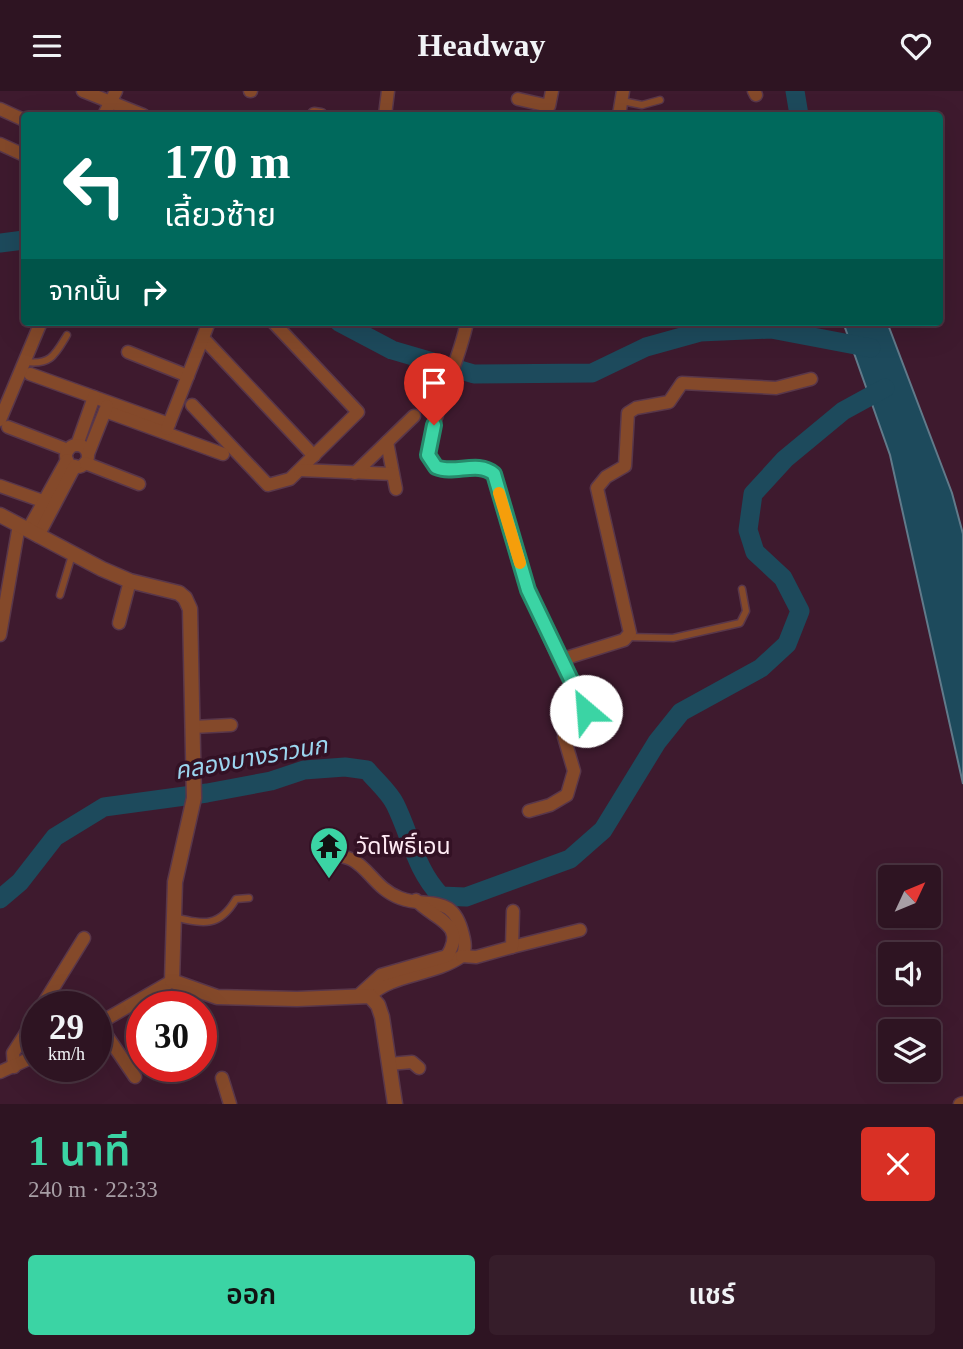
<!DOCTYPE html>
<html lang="th">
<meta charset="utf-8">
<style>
body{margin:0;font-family:"Times New Roman","Noto Sans Thai",serif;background:#361d2a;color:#f1f3f6;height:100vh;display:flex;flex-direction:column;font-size:26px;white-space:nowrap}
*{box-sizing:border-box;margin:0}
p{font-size:23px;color:#a79ea5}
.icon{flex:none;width:38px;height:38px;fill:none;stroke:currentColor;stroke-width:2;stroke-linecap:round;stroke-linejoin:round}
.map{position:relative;height:1013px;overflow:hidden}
.panel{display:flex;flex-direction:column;background:#2e1422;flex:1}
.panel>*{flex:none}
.banner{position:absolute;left:21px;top:21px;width:922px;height:214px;border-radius:7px;box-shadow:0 7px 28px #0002,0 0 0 2px #493340;background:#00695c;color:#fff;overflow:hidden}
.needle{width:46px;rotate:46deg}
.controls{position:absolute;left:878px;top:774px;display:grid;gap:14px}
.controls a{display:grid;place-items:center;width:63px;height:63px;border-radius:7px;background:#2e1422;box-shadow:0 7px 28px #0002,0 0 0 2px #493340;font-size:35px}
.speed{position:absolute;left:21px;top:900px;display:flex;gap:14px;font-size:35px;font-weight:700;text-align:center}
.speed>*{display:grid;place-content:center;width:91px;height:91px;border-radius:50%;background:#2e1422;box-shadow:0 7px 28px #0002,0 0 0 2px #493340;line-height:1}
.speed small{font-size:18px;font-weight:400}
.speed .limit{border:10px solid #d22;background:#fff;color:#111}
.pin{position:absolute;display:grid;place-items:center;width:60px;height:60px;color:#fff;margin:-72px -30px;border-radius:50% 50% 50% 0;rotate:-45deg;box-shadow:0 0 7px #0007}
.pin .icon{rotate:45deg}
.me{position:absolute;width:77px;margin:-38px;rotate:333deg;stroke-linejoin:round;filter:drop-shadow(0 0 5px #0008)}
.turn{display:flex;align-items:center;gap:24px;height:147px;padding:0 28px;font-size:32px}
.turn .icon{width:91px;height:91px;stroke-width:2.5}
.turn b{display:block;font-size:49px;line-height:60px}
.then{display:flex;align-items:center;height:66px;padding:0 28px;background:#0003;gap:14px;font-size:26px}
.round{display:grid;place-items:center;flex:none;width:74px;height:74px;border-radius:7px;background:#361d2a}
.headline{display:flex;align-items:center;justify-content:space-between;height:119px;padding:0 28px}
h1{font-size:42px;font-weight:600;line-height:52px;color:#3bd4a4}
.action{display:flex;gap:14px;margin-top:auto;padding:14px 28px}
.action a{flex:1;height:80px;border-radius:7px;background:#3bd4a4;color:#111;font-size:28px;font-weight:600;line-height:80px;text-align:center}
.action a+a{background:#361d2a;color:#f1f3f6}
header{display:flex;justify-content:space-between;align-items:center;height:91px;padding:0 28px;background:#2e1422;font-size:32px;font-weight:600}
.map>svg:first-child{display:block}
</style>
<header><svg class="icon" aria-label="menu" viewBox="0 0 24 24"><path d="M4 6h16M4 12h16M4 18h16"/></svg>Headway<svg class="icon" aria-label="heart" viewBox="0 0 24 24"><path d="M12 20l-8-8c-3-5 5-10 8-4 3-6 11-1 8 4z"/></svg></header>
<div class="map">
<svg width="963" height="1013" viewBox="0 0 963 1013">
<rect width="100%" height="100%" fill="#3e1a2e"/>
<path fill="#1d4a5c" stroke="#617a8a" stroke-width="2" d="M843,231h44l65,171 11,41v250l-73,-329z"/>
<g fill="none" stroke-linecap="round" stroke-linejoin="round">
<g stroke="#1d4a5c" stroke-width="19">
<path d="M795,0l4,24"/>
<path d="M0,152l24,-3"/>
<path d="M339,231l53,28 82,24 118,-1 54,-26 54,-15 71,-3 100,19"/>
<path d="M0,808l20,-17 35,-45 49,-30 103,-14 64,-12 33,-11 41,-3 22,3c9,11 22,22 28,34 16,32 20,65 46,92l25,1 104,-38 33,-29 54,-88 24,-30 80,-44 26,-24 13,-33 -17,-33 -28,-26 -7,-22 5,-36 32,-35 58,-48 42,-23"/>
</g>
<defs>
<g id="service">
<path d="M622,10l20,4 18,-5"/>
<path d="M26,271c25,3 29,-7 41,-27"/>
<path d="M60,504l12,-40"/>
<path d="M628,546l45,1 67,-15 6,-12 -4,-22"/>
<path d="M576,594l18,22 21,9"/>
<path d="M174,826c30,7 45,11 62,-18l13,-1"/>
</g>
<g id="minor">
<path d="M83,0l60,24"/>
<path d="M250,0h1"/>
<path d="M754,0l2,4"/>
<path d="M518,8l31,7 3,-15"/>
<path d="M0,18l24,11"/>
<path d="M314,23l7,1"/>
<path d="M104,24l12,-24"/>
<path d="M385,24l3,-24"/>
<path d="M619,24l4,-24"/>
<path d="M0,53l24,11"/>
<path d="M467,231c-9,45 -34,87 -39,133l8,12 6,3 40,-2 11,6 35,116 30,67 5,2 61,-19 6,-7 -33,-145 9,-11 19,-11 3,-53 8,-5 33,-6 13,-19 94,5 35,-9"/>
<path d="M203,247l111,118"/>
<path d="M128,261l60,24"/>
<path d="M30,283l139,50"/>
<path d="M192,314l76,80 22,-6 68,-67 -85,-90"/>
<path d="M105,320l118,43"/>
<path d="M0,329l41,-98"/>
<path d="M8,336l60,23"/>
<path d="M167,338l42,-107"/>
<path d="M387,351l9,47"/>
<path d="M77,354l17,-48"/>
<circle cx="77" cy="365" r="11"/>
<path d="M88,363l19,-48"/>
<path d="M85,372l54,21"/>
<path d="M300,379l93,4"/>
<path d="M355,382l59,-57"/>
<path d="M0,395l51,18"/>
<path d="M28,439l39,-70"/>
<path d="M38,445l37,-70"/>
<path d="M119,532l11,-42"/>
<path d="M0,544l19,-110"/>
<path d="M193,636l38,-2"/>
<path d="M529,720l21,-6 17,-10 7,-24 -10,-34 23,-19 -29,-61"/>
<path d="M323,766c42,-9 44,29 77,41 29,11 53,-6 63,37 2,8 3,14 -1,21 -28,20 -71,18 -92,40"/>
<path d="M512,856l68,-17"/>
<path d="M462,865l14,1 36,-10 1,-36"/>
<path d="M360,903l21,-19 66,-19c21,-33 -15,-37 -31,-56"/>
<path d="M42,915l42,-68"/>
<path d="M99,933l36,53"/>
<path d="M96,934l76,-44"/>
<path d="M389,973l23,-2 7,6"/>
<path d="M14,976l-1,-14 24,-37"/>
<path d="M0,981l37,-17"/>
<path d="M222,987l8,26"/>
<path d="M960,1013l3,-1"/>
</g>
<path id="tertiary" d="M0,424l102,54 28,12 49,12 6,5 5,11 4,189 -19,84 -3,99 45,16 80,2 73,-3 8,9 4,12 13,87"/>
</defs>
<use href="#service" stroke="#59374a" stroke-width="9"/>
<use href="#minor" stroke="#59374a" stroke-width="15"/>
<use href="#tertiary" stroke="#59374a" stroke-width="17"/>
<use href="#service" stroke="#84492a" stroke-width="6"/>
<use href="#minor" stroke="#84492a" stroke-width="12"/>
<use href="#tertiary" stroke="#84492a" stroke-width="14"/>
</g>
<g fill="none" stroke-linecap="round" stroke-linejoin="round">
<defs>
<path id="route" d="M434,334l-6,30 8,12c18,8 42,-7 58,7l34,116 58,121"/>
</defs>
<use href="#route" stroke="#268a6b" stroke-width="18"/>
<use href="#route" stroke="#3bd4a4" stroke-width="12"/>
<path stroke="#f59e0b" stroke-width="12" d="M499,402l21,70"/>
</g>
<defs>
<symbol id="temple-pin" viewBox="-11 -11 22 30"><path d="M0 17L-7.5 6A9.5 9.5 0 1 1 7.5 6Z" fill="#3bd4a4" stroke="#331124"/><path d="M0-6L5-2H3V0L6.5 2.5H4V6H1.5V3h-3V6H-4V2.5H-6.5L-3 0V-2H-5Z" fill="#111"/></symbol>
</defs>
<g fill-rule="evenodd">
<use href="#temple-pin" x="307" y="733" width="44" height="60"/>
</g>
<g text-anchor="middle" stroke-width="7" stroke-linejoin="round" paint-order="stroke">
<g font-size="23" fill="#ffebf4" stroke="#331124" text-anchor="start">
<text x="356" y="763">วัดโพธิ์เอน</text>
</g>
<g font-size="24" font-style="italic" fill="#9bd5ef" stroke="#331124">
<text transform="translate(251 667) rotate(-10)" y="8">คลองบางราวนก</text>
</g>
</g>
</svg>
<div class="controls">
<a><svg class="needle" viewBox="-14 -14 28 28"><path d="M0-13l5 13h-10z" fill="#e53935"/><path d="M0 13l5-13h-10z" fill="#a79ea5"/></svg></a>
<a><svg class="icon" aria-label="sound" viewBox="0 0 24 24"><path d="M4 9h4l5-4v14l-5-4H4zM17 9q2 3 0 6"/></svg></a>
<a><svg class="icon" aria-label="layers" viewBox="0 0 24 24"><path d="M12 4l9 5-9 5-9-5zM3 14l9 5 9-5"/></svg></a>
</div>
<div class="speed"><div>29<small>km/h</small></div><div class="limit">30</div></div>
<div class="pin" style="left:434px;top:334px;background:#d93025"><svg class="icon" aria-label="arrive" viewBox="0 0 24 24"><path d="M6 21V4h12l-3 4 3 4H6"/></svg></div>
<svg class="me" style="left:586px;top:620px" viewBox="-20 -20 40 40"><circle r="19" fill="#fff"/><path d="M0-13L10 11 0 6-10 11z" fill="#3bd4a4"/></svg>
<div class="banner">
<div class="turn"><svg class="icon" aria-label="left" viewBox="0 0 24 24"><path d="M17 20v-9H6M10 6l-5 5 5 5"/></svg><div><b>170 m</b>เลี้ยวซ้าย</div></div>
<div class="then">จากนั้น<svg class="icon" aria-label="right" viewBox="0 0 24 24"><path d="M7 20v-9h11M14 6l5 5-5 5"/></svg></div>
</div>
</div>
<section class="panel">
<div class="headline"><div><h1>1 นาที</h1><p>240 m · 22:33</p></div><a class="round" style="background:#d93025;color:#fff"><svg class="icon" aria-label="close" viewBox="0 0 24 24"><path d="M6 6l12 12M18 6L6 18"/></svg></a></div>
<div class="action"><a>ออก</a><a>แชร์</a></div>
</section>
